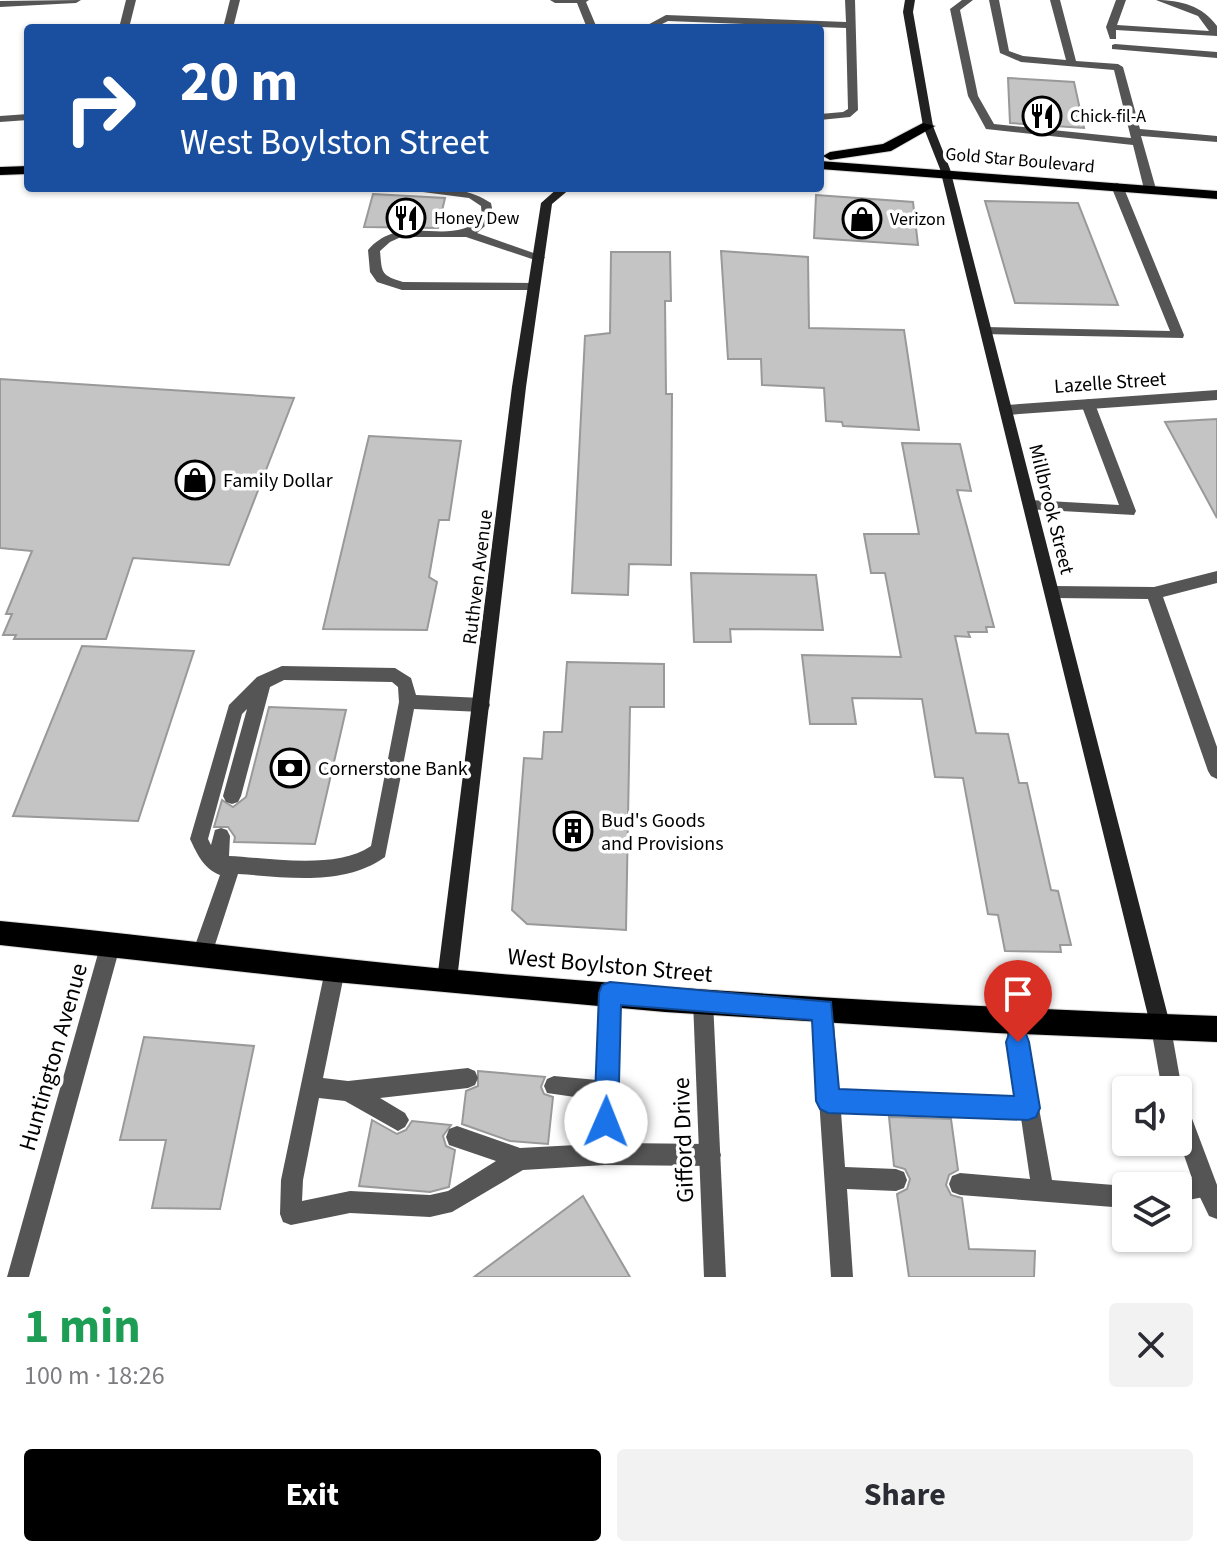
<!DOCTYPE html>
<meta charset="utf-8">
<style>
body{margin:0;font-family:"Source Sans 3",sans-serif;background:#f2f2f3;color:#2b2b33;height:100vh;display:flex;flex-direction:column;font-size:30px;white-space:nowrap}
*{box-sizing:border-box;margin:0}
p{font-size:26px;color:#7c7c81}
.icon{flex:none;width:44px;height:44px;fill:none;stroke:currentColor;stroke-width:2;stroke-linecap:round;stroke-linejoin:round}
.map{position:relative;height:1277px;overflow:hidden}
.drawer{display:flex;flex-direction:column;background:#fff;flex:1}
.drawer>*{flex:none}
.banner{position:absolute;left:24px;top:24px;width:800px;height:168px;border-radius:8px;box-shadow:0 2px 6px #0004;background:#1a4fa0;color:#fff;overflow:hidden}
.controls{position:absolute;left:1112px;top:1076px;display:grid;gap:16px}
.controls a{display:grid;place-items:center;width:80px;height:80px;border-radius:8px;background:#fff;box-shadow:0 2px 6px #0004;font-size:40px}
.pin{position:absolute;display:grid;place-items:center;width:68px;height:68px;color:#fff;margin:-82px -34px;border-radius:50% 50% 50% 0;rotate:-45deg;box-shadow:0 0 8px #0007}
.pin .icon{rotate:45deg}
.me{position:absolute;width:88px;margin:-44px;rotate:1deg;stroke-linejoin:round;filter:drop-shadow(0 0 6px #0008)}
.turn{display:flex;align-items:center;gap:28px;height:168px;padding:0 24px;font-size:36px}
.turn .icon{width:104px;height:104px;stroke-width:2.5}
.turn b{display:block;font-size:56px;line-height:68px}
.round{display:grid;place-items:center;flex:none;width:84px;height:84px;border-radius:8px;background:#f2f2f3}
.summary{display:flex;align-items:center;justify-content:space-between;height:136px;padding:0 24px}
h1{font-size:48px;font-weight:700;line-height:60px;color:#1e9e55}
.primary-button{display:flex;gap:16px;margin-top:auto;padding:16px 24px}
.primary-button a{flex:1;height:92px;border-radius:8px;background:#000;color:#fff;font-size:32px;font-weight:700;line-height:92px;text-align:center}
.primary-button a+a{background:#f2f2f3;color:#2b2b33}
.map>svg:first-child{display:block}
</style>
<div class="map">
<svg width="1217" height="1277" viewBox="0 0 1217 1277">
<rect width="100%" height="100%" fill="#fff"/>
<g fill="#c4c4c4" stroke="#999" stroke-width="2">
<path d="M1008,78l66,4 10,46 -74,-5z"/>
<path d="M373,194l72,4 -7,30 -74,-1z"/>
<path d="M816,195l97,7 5,43 -104,-7z"/>
<path d="M985,201l93,2 40,102 -103,-2z"/>
<path d="M721,251l87,6 1,71 95,2 15,100 -76,-4 -1,-4 -16,-1 -2,-33 -62,-3 -1,-26h-33z"/>
<path d="M611,252h59l1,49h-6l1,93h6l-1,171 -42,-1 -1,31 -56,-2 13,-257 25,-3z"/>
<path d="M0,379l294,19 -65,167 -96,-7 -27,81h-92l2,-4h-13l9,-21h-6l26,-63 -32,-3z"/>
<path d="M1217,419v99l-52,-96z"/>
<path d="M369,436l92,5 -12,79h-10l-10,57 8,5 -10,48 -104,-1z"/>
<path d="M902,443l58,1 11,47 -14,-1 37,137h-8l1,5h-19l2,5 -15,-1 21,97 32,1 11,49h8l24,107 7,1 13,54h-11l1,7 -56,-1 -7,-36 -10,-1 -25,-136 -28,-1 -13,-78 -70,-1 4,26h-46l-8,-69 99,2 -16,-84h-14l-7,-39h55z"/>
<path d="M691,573l125,2 7,55 -93,-1 1,13h-37z"/>
<path d="M82,646l112,5 -56,170 -125,-5z"/>
<path d="M567,662l97,2v43h-34l-4,223 -99,-6 -15,-14 12,-152 18,1 2,-27h18z"/>
<path d="M269,707l77,3 -31,134 -81,-2 1,-5 -7,-10h-14l8,-27 11,7 13,-10z"/>
<path d="M144,1037l110,9 -34,163 -68,-1 14,-68h-46z"/>
<path d="M478,1071l67,6 -4,10 3,7 9,3 -5,47 -38,-3 -48,-17 4,-33 12,-5z"/>
<path d="M889,1117l62,2 7,51 -9,5 -3,10 5,10 11,3 7,51 66,2 -1,26h-125l-12,-83 10,-5 3,-10 -5,-10 -11,-3z"/>
<path d="M372,1120l25,14 9,-4 6,-9 39,4 -8,11 3,10 9,4 -6,37 -19,5 -71,-6z"/>
<path d="M583,1196l47,81h-156z"/>
</g>
<g fill="none" stroke-linecap="round" stroke-linejoin="round">
<defs>
<g id="primary">
<path d="M923,123l12,3 -44,25 -61,9 -7,-4 7,-4 53,-8z"/>
<path d="M820,161l397,30v8l-397,-30z"/>
<path d="M28,166v8l-28,1v-8z"/>
<path d="M0,921c149,14 297,34 445,48 257,23 514,38 772,47v26l-221,-9 -331,-21 -330,-30 -335,-37z"/>
</g>
</defs>
<use href="#primary" stroke="#dbdbdb" stroke-width="2"/>
<g fill="#555" fill-rule="evenodd">
<path d="M81,0l-5,3 -76,4v-6z"/>
<path d="M126,0h10l-7,28h-10z"/>
<path d="M230,0h10l-7,28h-10z"/>
<path d="M550,0h39l-3,2 11,26h-10l-10,-25h-22z"/>
<path d="M845,0h10l3,110 -8,7 -30,3v-6l23,-2 5,-3 -2,-81 -178,-7 -14,7h-12l24,-13 180,7z"/>
<path d="M962,0h11l-13,10 18,86 16,28 137,14 -17,-68 -93,-8 -21,-9 -11,-53h10l10,51 14,5 43,4 -16,-60h10l16,61 42,3 5,3 17,62 77,7v6l-76,-6 15,53 -6,3 -6,-3 -11,-44 -147,-16 -18,-33 -18,-87z"/>
<path d="M1116,0h10l-9,25 92,6 -11,-15 -42,-16c24,0 47,6 61,26v10l-101,-6v9h-6l-4,-12z"/>
<path d="M1115,44l102,8v6l-105,-9v-4z"/>
<path d="M28,114v6l-28,2v-6z"/>
<path d="M1117,183l6,3 61,149 -1,3 -201,-4 -2,-3 6,-4 184,4 -59,-145z"/>
<path d="M409,188c29,0 57,-2 82,15l3,15 -17,15 68,24 -2,3h-8l-69,-23h-65l-11,5 -10,9c2,23 1,24 23,31l131,1 4,1v6h-136l-25,-8 -7,-10 -2,-22c35,-40 82,0 114,-33l-1,-11 -12,-8 -54,-7z"/>
<path d="M1088,399l7,5 41,107 -2,4 -109,-6 -2,-4 2,-4 5,-1 89,5 -38,-101z"/>
<path d="M1217,571v12l-54,14 54,150v32l-6,-3 -3,-5 -60,-172 -95,-1 -8,-6 8,-6 101,1z"/>
<path d="M282,666l113,2 16,10 5,17 66,3 6,2 2,5 -2,5 -6,2 -68,-3 -29,148c-42,30 -98,20 -147,17l-26,80 -3,7 -7,3 -7,-3 -3,-7 28,-79c-16,-6 -23,-21 -30,-36l39,-134 28,-28zM284,680l108,2 6,5 1,15 -28,144c-35,24 -101,12 -142,10l1,-20 -3,-6 -6,-2 -6,2 -4,15 -3,-6 34,-125 5,-5 -24,87 3,6 6,2 6,-2 3,-6 29,-109z"/>
<path d="M335,960l7,3 3,7 -22,108 25,3 120,-13 7,3 3,7 -3,7 -7,3 -88,10 25,15 4,7 -4,7 -7,4 -53,-30 -26,-3 -16,82 -1,21 48,-10 80,4 18,-4 48,-30 -47,-16 -3,-8 3,-8 8,-3 63,22 75,-4 1,-44 -49,-7 -3,-7 3,-7 7,-3 43,4 3,-87 3,-7 7,-3 7,3 3,7 -4,150 94,1 8,3 3,8 -3,8 -8,3 -105,-1 -82,5 -71,42 -22,5 -80,-4 -59,12 -8,-3 -3,-8 1,-34 44,-210 3,-7z"/>
<path d="M823,1000l7,3 3,7 6,81 178,6 -12,-76 3,-7 7,-3 7,3 30,166 74,6v22l-166,-13 -8,-3 -3,-8 3,-8 8,-3 70,6 -9,-61 -180,-6 4,55 51,2 8,3 3,8 -3,8 -8,3 -49,-2 6,88h-22l-18,-267 3,-7z"/>
<path d="M1206,1176l8,3 3,8 -3,8 -36,7v-16h-9l9,-6z"/>
</g>
<g fill="#555" fill-rule="evenodd">
<path d="M1217,390v10l-211,15 -7,-5 7,-5z"/>
<path d="M111,933l7,3 3,7 -92,334h-22l94,-334 3,-7z"/>
<path d="M703,991l7,3 3,7 13,276h-22l-11,-276 3,-7z"/>
<path d="M1161,1018l7,3 3,7 11,62 -3,7 6,3 32,85v34l-8,-3 -14,-29 -17,-49v-48h-16l-11,-62 3,-7z"/>
</g>
<g fill="#222" fill-rule="evenodd">
<path d="M905,0h10l-2,12 20,114 17,43 221,859 -3,7 -7,3 -7,-3 -3,-7 -211,-859 -17,-43 -20,-114z"/>
<path d="M558,188h13l-19,16 -26,183 -69,593 -3,7 -7,3 -7,-3 -3,-7 75,-593 29,-184z"/>
</g>
<use href="#primary" fill="#000" fill-rule="evenodd"/>
</g>
<path fill="#1a73e8" stroke="#114b97" stroke-width="2" d="M610,982l221,20 8,87 175,7 -8,-54 3,-8 9,-4 8,4 3,8 11,66 -4,9 -8,3 -200,-7 -8,-4 -4,-8 -4,-81 -191,-15 -3,117 -4,9 -8,3 -9,-3 -3,-9 5,-129 3,-8z"/>
<defs>
<symbol id="restaurant-ring" viewBox="-11 -11 22 22"><circle r="9.5" fill="#fff" stroke="#000" stroke-width="1.5"/><path d="M-5-6h1v4h1v-4h1v4h1v-4h1v5L-1.5 .5V6h-2V.5L-5-1ZM5-6V6H3V1.5H1.5Q1.5-4 5-6Z" fill="#000"/></symbol>
<symbol id="shop-ring" viewBox="-11 -11 22 22"><circle r="9.5" fill="#fff" stroke="#000" stroke-width="1.5"/><path d="M-5-2.5h2.3a2.7 3.5 0 0 1 5.4 0H5L5.5 6h-11ZM-1.5-2.5h3a1.5 2.3 0 0 0-3 0Z" fill="#000"/></symbol>
<symbol id="bank-ring" viewBox="-11 -11 22 22"><circle r="9.5" fill="#fff" stroke="#000" stroke-width="1.5"/><path d="M-6-4H6V4H-6ZM0-2.3a2.3 2.3 0 1 0 0 4.6a2.3 2.3 0 1 0 0-4.6Z" fill="#000"/></symbol>
<symbol id="building-ring" viewBox="-11 -11 22 22"><circle r="9.5" fill="#fff" stroke="#000" stroke-width="1.5"/><path d="M-4-6H4V6H1V3H-1V6H-4ZM-2.5-4.3h1.7v1.8h-1.7ZM.8-4.3h1.7v1.8H.8ZM-2.5-1h1.7V.8h-1.7ZM.8-1h1.7V.8H.8Z" fill="#000"/></symbol>
</defs>
<g fill-rule="evenodd">
<use href="#restaurant-ring" x="1020" y="94" width="44" height="44"/>
<use href="#restaurant-ring" x="384" y="196" width="44" height="44"/>
<use href="#shop-ring" x="840" y="197" width="44" height="44"/>
<use href="#shop-ring" x="173" y="458" width="44" height="44"/>
<use href="#bank-ring" x="268" y="746" width="44" height="44"/>
<use href="#building-ring" x="551" y="809" width="44" height="44"/>
</g>
<g text-anchor="middle" stroke-width="7" stroke-linejoin="round" paint-order="stroke">
<g font-size="18" fill="#000" stroke="#fff" text-anchor="start">
<text x="1070" y="122">Chick-fil-A</text>
<text x="434" y="224">Honey Dew</text>
<text x="890" y="225">Verizon</text>
</g>
<g font-size="18" fill="#000" stroke="#fff">
<text transform="translate(1020 160) rotate(5)" y="6">Gold Star Boulevard</text>
</g>
<g font-size="20" fill="#000" stroke="#fff">
<text transform="translate(1110 382) rotate(-4)" y="7">Lazelle Street</text>
<text transform="translate(1052 509) rotate(76)" y="7">Millbrook Street</text>
<text transform="translate(477 577) rotate(-83)" y="7">Ruthven Avenue</text>
</g>
<g font-size="20" fill="#000" stroke="#fff" text-anchor="start">
<text x="223" y="487">Family Dollar</text>
<text x="318" y="775">Cornerstone Bank</text>
<text x="601" y="827">Bud's Goods<tspan x="601" dy="23">and Provisions</tspan></text>
</g>
<g font-size="24" fill="#000" stroke="#fff">
<text transform="translate(610 965) rotate(5)" y="8">West Boylston Street</text>
<text transform="translate(53 1057) rotate(-74)" y="8">Huntington Avenue</text>
<text transform="translate(683 1140) rotate(-92)" y="8">Gifford Drive</text>
</g>
</g>
</svg>
<div class="controls">
<a><svg class="icon" aria-label="sound" viewBox="0 0 24 24"><path d="M4 9h4l5-4v14l-5-4H4zM17 9q2 3 0 6"/></svg></a>
<a><svg class="icon" aria-label="layers" viewBox="0 0 24 24"><path d="M12 4l9 5-9 5-9-5zM3 14l9 5 9-5"/></svg></a>
</div>
<div class="pin" style="left:1018px;top:1042px;background:#d93025"><svg class="icon" aria-label="arrive" viewBox="0 0 24 24"><path d="M6 21V4h12l-3 4 3 4H6"/></svg></div>
<svg class="me" style="left:606px;top:1122px" viewBox="-20 -20 40 40"><circle r="19" fill="#fff"/><path d="M0-13L10 11 0 6-10 11z" fill="#1a73e8"/></svg>
<div class="banner">
<div class="turn"><svg class="icon" aria-label="right" viewBox="0 0 24 24"><path d="M7 20v-9h11M14 6l5 5-5 5"/></svg><div><b>20 m</b>West Boylston Street</div></div>
</div>
</div>
<section class="drawer">
<div class="summary"><div><h1>1 min</h1><p>100 m · 18:26</p></div><a class="round"><svg class="icon" aria-label="close" viewBox="0 0 24 24"><path d="M6 6l12 12M18 6L6 18"/></svg></a></div>
<div class="primary-button"><a>Exit</a><a>Share</a></div>
</section>
